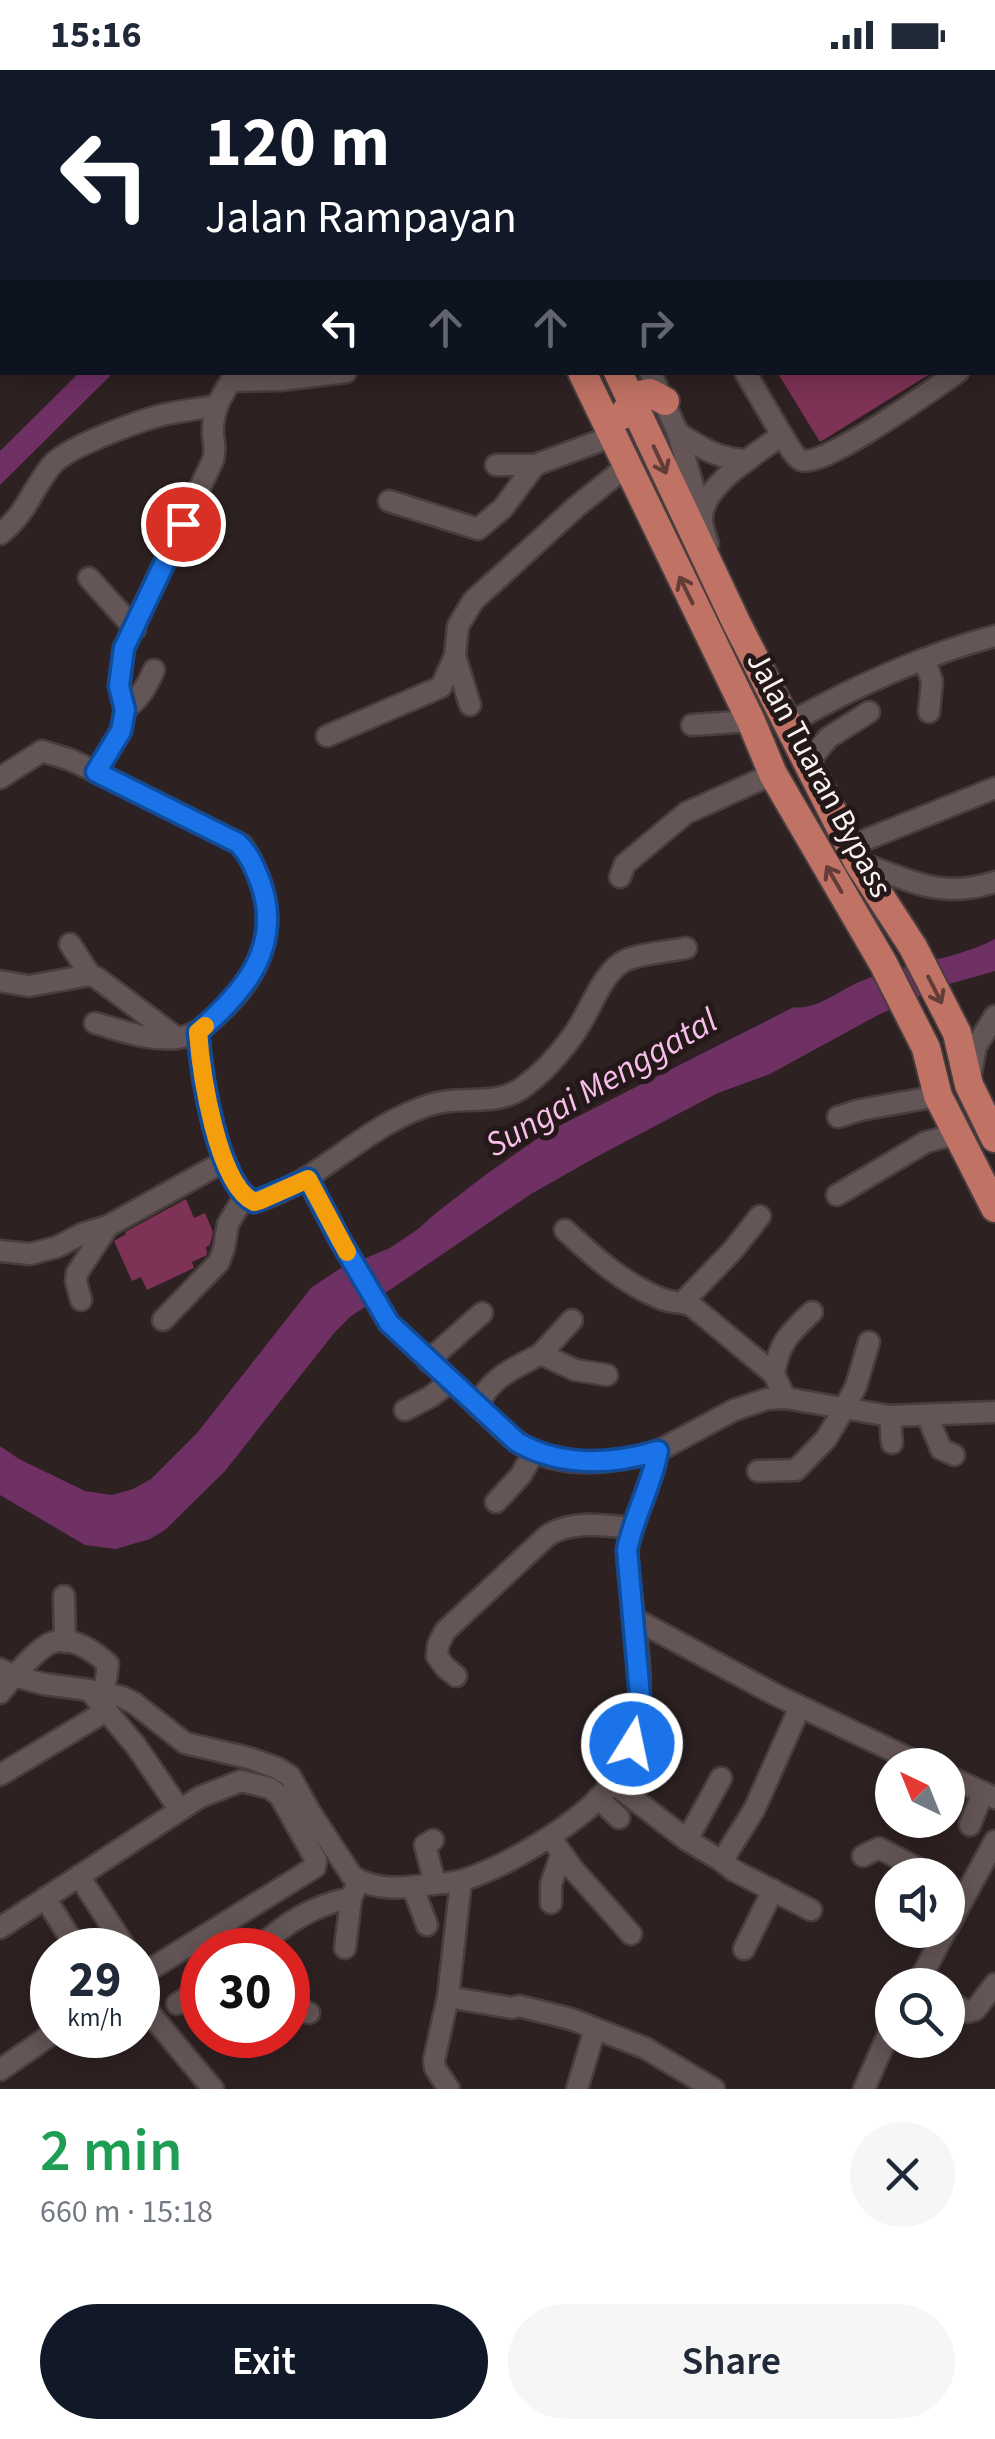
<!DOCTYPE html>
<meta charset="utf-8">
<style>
body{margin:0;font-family:"Source Sans 3",sans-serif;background:#f6f6f7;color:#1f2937;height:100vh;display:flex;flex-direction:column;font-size:38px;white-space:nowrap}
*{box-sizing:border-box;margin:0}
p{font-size:32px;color:#747a83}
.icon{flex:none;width:55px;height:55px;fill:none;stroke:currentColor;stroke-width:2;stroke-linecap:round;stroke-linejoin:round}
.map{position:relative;height:2019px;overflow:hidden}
.panel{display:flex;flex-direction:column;background:#fff;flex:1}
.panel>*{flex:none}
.top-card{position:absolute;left:0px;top:0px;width:995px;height:305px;box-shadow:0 5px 25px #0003;background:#111827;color:#fff;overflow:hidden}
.needle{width:65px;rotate:317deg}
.tools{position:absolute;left:875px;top:1678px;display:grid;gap:20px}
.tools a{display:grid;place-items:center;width:90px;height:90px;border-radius:50%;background:#fff;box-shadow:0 5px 25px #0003;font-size:50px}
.speed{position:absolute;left:30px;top:1858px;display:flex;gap:20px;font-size:50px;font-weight:700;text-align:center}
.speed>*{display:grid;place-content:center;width:130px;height:130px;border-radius:50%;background:#fff;box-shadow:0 5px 25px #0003;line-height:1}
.speed small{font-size:25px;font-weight:400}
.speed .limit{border:15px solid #d22;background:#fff;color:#111}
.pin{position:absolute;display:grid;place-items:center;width:85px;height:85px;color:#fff;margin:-42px;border:5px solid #fff;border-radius:50%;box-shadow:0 2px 10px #0007}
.me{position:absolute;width:110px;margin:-55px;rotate:10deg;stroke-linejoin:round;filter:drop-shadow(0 0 8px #0008)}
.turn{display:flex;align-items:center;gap:35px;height:210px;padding:0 40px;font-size:45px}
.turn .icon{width:130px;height:130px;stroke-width:2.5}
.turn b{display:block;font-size:70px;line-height:85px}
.lanes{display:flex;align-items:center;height:95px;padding:0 40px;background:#0003;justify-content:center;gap:50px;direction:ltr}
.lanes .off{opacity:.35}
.round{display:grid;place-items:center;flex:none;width:105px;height:105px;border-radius:52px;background:#f6f6f7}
.headline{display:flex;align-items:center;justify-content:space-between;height:170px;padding:0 40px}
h1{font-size:60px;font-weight:600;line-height:75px;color:#1e9e55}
.cta{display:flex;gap:20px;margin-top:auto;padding:20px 40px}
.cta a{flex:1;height:115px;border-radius:60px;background:#111827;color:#fff;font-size:40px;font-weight:600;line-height:115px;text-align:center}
.cta a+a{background:#f6f6f7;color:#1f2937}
.status{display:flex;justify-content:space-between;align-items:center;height:70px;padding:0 50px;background:#fff;direction:ltr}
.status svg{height:28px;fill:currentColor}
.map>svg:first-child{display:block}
</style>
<div class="status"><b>15:16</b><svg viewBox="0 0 49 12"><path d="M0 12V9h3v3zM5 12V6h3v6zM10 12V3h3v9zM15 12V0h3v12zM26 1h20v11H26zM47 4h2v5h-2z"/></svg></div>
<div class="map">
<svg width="995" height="2019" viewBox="0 0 995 2019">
<rect width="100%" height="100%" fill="#2e2122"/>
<g fill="#6f3064">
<path d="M79,303h34l-113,112v-34z"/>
<path d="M995,869v32l-53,15 -64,29 -108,59 -52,19 -120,63 -67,38 -181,123 -15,15 -110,139 -60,59 -15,9 -34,10 -31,-4 -85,-50v-49l19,13 66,32 27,4 21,-6 18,-10 46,-46 114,-145 28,-19 51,-21 28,-19 18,-16 52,-40 59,-41 247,-125c21,4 46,-17 65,-25 44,-19 94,-21 136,-43z"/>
</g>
<g fill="#7d3256">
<path d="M777,302h156l-113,70z"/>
<path d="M186,1129l8,19 11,-5 8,19 -3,13 -4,2 1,8 -15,7 2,6 -47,22 -6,-13 -9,4 -18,-40 12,-7 -1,-2z"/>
</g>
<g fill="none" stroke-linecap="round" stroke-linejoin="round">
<defs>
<g id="minor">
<path d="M544,2l4,-2"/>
<path d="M900,2l3,-2"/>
<path d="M992,115l3,-1"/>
<path d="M992,280l3,-2"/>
<path d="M650,302l28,61 24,85"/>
<path d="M678,363c24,15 41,27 70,27"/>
<path d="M782,365c5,7 11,21 19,25 20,10 135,-73 157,-88"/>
<path d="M496,395h39l78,-29"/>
<path d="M389,431l89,28 25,-21 32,-43"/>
<path d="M0,464c27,-21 31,-43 51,-68 15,-19 85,-44 111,-51 17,-4 36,-6 53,-9"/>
<path d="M708,474c-2,-7 -6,-16 -6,-24 -1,-35 55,-66 80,-85l-37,-63"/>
<path d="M89,508l46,51"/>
<path d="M455,586l15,49"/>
<path d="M924,589l8,22 -3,31"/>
<path d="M125,639c15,-10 22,-23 29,-39"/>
<path d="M789,653c65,-36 134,-68 206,-87"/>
<path d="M692,655l59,-4"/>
<path d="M327,666l114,-49 14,-31 3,-30 15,-25 103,-94 51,-41"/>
<path d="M808,692l20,-24 41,-26"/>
<path d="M0,708l42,-27 29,9 25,12"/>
<path d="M850,776l145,-58"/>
<path d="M858,792c52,18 82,38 137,20"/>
<path d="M620,807l5,-13 61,-51 87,-39"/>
<path d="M70,874l20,31"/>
<path d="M0,911l29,5 61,-11 7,3 80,60c18,-2 28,-12 40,-23 56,-50 66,-107 25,-170l-146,-73 25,-41 4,-22 -6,-23 5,-38 89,-188c3,-10 1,-15 0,-25 -1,-22 6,-36 18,-54l50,-1 65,-8"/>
<path d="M95,953c28,8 53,18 82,15"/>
<path d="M198,963c3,39 19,151 56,169 67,-20 112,-79 179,-98 30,-9 62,3 89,-16 21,-15 37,-33 52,-54 16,-22 28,-63 52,-74 18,-7 41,-8 60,-12"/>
<path d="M970,1008l6,-32 19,-30"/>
<path d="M838,1047l22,-7 78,-14"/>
<path d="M308,1109l32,61 49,83 112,105c10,9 20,18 32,23 37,18 86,11 125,0l76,-41 33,-11 18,-1 105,18 105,-4"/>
<path d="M837,1125l89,-53 31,-8"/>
<path d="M565,1160c29,27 59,54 97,69 10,4 20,2 30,7l82,68 11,24"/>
<path d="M0,1181l30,3 27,-7 25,-13 26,-8 117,-65"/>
<path d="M81,1230l-5,-19 1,-8 31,-47"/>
<path d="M683,1232l51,-53 26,-33"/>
<path d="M163,1250l56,-58 5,-14 4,-24 16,-27"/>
<path d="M541,1284l31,-34"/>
<path d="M428,1291l54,-48"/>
<path d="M774,1304c5,-32 16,-41 38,-62"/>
<path d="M478,1337c9,-28 38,-40 63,-53l34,16 32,5"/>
<path d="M405,1340l25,-13 20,-15"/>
<path d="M927,1345l14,34 13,6"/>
<path d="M890,1346l2,27"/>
<path d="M758,1401l38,-1 30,-31 18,-30 12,-23 13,-44"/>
<path d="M496,1432l25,-27 13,-23"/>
<path d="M64,1526l1,46"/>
<path d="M633,1548l143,77 147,70"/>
<path d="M0,1599l14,7 30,8 45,6 33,7 12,6 51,40 64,15 28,10 13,8 20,36 42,64c24,16 54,12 81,8 10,-1 21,-1 30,-4 45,-14 125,-61 151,-100 7,-10 13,-22 17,-34 21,-60 -2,-134 -4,-196 7,-35 25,-64 31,-99"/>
<path d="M456,1606l-11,-9 -8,-11 1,-11 7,-14 102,-95c23,-16 57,-11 84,-8"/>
<path d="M89,1620l47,56 44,64"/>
<path d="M0,1623c10,-12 36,-44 51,-50 20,-8 43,8 57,21l-4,30"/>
<path d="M0,1705l106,-64"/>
<path d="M948,1706l47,22"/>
<path d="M613,1713l74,57 35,21 11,9 78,40"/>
<path d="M598,1728l21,20"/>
<path d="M970,1755l13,-33"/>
<path d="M551,1768l21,30 59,66"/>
<path d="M433,1770l-8,5 10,39"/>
<path d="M687,1770l34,-62"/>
<path d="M863,1786l16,-8 52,27"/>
<path d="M722,1791l32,-51 46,-103"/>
<path d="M79,1806l48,74"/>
<path d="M413,1818l14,37"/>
<path d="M45,1828l33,52"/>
<path d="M551,1833v-19l10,-29"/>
<path d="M948,1857l47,-86"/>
<path d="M0,1858l200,-131 41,-16 29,7 10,8 36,64 -1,7 -177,110"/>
<path d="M345,1878l6,-50"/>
<path d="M744,1879l29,-59"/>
<path d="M256,1880c28,-26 57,-45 95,-52l8,-17"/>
<path d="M917,1915l29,-55"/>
<path d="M448,1927l64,11 7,-2 52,13 74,29 69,41"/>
<path d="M138,1929l75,90"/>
<path d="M948,1931l20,11 7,-2 20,-26"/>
<path d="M177,1934l25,-17"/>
<path d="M288,1934l21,9"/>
<path d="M0,2000l52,-36"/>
<path d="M449,2019l-14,-21 -1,-8 14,-63 13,-116"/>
<path d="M577,2019l18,-60"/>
<path d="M864,2019l28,-63"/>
</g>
<g id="highway">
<path d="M455,0l1,2"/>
<path d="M490,0l1,2"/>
<path d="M582,302l169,349 22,53 110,189 43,85 12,48 57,112"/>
<path d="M618,302l118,250 122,240 55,85 44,86 12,52 26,53"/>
<path d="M623,345l16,-20 11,-2 15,8"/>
</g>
</defs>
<use href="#minor" stroke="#483d3f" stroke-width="25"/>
<use href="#highway" stroke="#483d3f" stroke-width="32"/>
<use href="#minor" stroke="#645556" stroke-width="20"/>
<use href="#highway" stroke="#c07264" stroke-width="28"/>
</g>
<defs><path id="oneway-shaft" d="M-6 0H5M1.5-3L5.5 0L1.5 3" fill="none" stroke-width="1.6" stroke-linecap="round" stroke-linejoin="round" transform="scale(2.5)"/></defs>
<g stroke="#623c37">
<use href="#oneway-shaft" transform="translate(660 390) rotate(65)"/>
<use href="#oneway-shaft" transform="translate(686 520) rotate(-116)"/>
<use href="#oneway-shaft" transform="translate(834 809) rotate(-120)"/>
<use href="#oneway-shaft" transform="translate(935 920) rotate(63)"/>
</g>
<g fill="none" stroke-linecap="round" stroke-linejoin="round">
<defs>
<path id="route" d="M183,454l-59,124 -5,38 6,24 -4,21 -25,41 142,71c12,12 17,25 23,41 22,65 -18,108 -63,148 3,40 19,152 56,170l54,-23 32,61 49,83 128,119c44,25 93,23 141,9 -6,34 -24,64 -31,99l13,146 -8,48"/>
</defs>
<use href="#route" stroke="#114b97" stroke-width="25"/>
<use href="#route" stroke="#1a73e8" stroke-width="18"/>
<path stroke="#f59e0b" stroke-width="18" d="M205,956l-7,6c3,40 19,152 56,170l7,-2 47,-21 39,73"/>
</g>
<g text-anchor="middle" stroke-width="10" stroke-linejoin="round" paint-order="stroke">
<g font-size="32" fill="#fbf2f2" stroke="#241819">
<text transform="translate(820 704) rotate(62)" y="11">Jalan Tuaran Bypass</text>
</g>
<g font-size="35" font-style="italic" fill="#f7bfea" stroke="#241819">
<text transform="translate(601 1012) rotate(-30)" y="12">Sungai Menggatal</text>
</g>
</g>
</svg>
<div class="tools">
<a><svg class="needle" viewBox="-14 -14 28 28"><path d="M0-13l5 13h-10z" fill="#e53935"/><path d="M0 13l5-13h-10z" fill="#747a83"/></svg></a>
<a><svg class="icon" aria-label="sound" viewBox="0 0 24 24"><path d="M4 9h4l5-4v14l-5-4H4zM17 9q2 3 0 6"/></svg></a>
<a><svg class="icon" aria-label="search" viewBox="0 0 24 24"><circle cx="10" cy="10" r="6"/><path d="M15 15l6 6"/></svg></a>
</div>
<div class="speed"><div>29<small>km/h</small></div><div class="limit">30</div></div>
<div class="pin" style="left:183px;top:454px;background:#d93025"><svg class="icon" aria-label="arrive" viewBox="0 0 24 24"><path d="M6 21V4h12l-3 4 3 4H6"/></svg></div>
<svg class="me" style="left:632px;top:1674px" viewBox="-20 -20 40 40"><circle r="17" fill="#1a73e8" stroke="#fff" stroke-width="3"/><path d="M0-11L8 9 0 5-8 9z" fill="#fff"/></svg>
<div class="top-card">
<div class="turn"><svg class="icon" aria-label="left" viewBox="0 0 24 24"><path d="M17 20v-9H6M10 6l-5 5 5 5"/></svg><div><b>120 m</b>Jalan Rampayan</div></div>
<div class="lanes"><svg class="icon" aria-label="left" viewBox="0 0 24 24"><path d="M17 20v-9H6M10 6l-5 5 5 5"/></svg><svg class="icon off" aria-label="ahead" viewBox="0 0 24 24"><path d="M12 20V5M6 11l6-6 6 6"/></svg><svg class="icon off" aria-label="ahead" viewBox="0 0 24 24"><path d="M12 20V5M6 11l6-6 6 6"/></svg><svg class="icon off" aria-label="right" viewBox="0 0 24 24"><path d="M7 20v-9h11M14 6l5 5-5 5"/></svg></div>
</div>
</div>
<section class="panel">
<div class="headline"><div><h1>2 min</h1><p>660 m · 15:18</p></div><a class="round"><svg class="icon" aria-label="close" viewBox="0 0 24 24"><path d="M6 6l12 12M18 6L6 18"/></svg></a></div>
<div class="cta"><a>Exit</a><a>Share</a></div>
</section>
